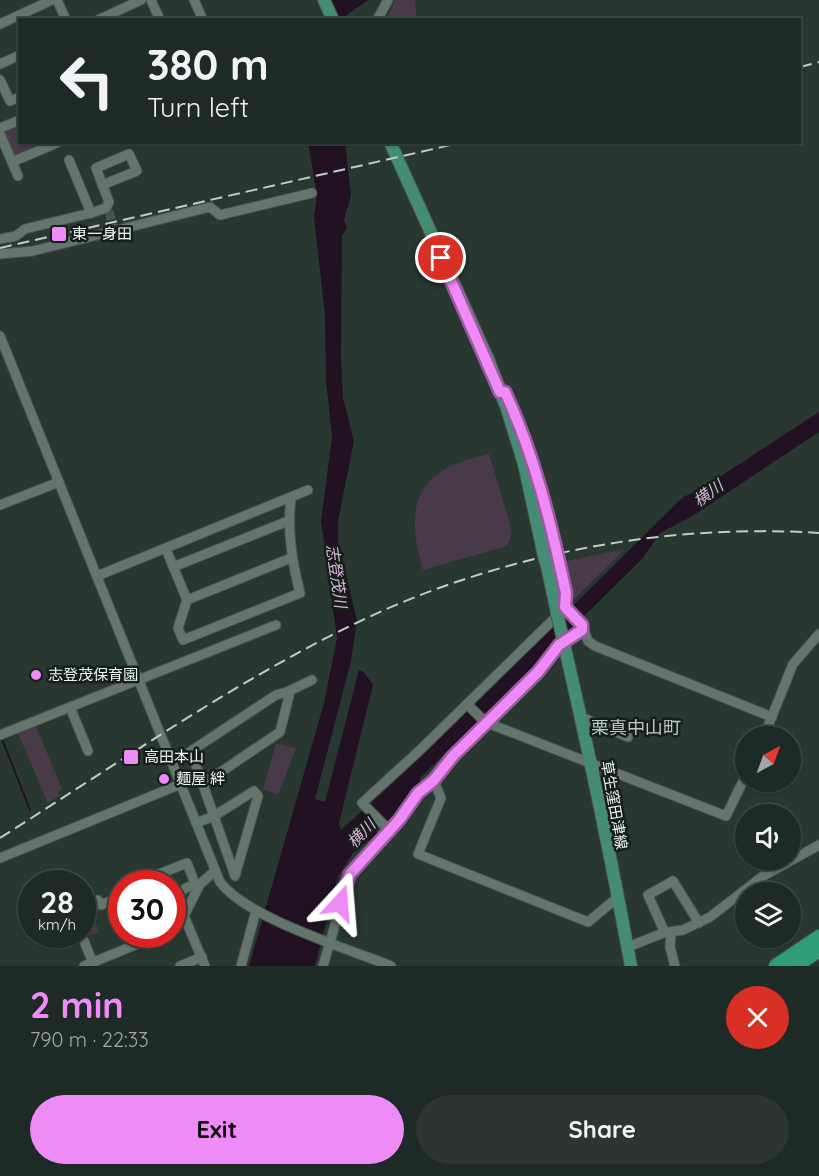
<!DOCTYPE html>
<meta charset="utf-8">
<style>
body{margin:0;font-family:Quicksand,"Noto Sans JP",sans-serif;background:#2b3632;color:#f1f3f6;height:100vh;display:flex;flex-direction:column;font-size:22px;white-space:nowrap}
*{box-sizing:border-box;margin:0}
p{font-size:20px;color:#a1a7a7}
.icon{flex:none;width:33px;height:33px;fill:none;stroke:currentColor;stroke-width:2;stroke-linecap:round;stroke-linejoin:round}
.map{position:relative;height:966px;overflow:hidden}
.drawer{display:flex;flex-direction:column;background:#1e2a25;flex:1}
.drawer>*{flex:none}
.banner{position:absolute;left:18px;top:18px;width:783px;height:126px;border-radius:0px;box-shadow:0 2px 4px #0004,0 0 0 2px #3c4642;background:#1e2a25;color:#f1f3f6;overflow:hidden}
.needle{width:39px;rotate:41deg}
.tools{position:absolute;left:735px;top:726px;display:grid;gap:12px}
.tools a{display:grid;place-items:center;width:66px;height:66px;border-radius:50%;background:#1e2a25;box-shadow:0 2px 4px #0004,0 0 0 2px #3c4642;font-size:30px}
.speed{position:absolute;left:18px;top:870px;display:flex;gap:12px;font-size:30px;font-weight:700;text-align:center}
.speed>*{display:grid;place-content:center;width:78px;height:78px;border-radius:50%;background:#1e2a25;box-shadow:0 2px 4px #0004,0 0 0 2px #3c4642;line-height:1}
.speed small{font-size:15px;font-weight:400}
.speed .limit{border:9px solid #d22;background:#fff;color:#111}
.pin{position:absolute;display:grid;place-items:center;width:51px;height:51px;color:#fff;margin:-26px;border:3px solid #fff;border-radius:50%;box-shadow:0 2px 6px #0007}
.me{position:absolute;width:66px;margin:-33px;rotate:19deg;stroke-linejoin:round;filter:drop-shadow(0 0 4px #0008)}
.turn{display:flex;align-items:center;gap:21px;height:126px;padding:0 30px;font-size:27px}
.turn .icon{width:78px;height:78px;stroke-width:2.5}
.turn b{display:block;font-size:42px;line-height:51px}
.round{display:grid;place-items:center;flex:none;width:63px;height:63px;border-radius:32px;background:#2b3632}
.summary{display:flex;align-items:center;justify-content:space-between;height:102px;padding:0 30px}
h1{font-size:36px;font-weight:700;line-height:45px;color:#ee8bf7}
.action{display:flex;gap:12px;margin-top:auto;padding:12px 30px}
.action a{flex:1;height:69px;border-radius:36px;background:#ee8bf7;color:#111;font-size:24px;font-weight:700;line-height:69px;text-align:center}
.action a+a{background:#2b3632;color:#f1f3f6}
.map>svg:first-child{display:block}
</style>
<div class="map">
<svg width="819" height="966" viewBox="0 0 819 966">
<rect width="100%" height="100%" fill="#283831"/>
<g fill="#493a4a">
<path d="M395,0h20l2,19h-30z"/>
<path d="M19,123l1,19 12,1 3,6 -18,7 -5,-2 -9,-21 3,-5z"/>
<path d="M489,454l21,70 1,11 -4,11 -84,24c-20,-69 -5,-101 66,-116z"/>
<path d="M625,549l-57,56 -5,-43z"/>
<path d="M35,724l27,65 -4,3 1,4 -11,7 -31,-72z"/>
<path d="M276,744l20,4 -18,47 -15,-6z"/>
<path d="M83,890l16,42 -28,11 -4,-8 15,-1z"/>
</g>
<g fill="#211123">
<path d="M330,0h38l-27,19 -19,1z"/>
<path d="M308,143h37l6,52 -7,25 3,8 -5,8 -1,120 2,42 11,43 -16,80v20l19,80 -6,40 -36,138 10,3 34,-132 5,2 9,13 -34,138 2,7 66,-60 276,-273 15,-6 121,-79v20l-128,85 -31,16 -17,25 -224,221 2,3 -8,5 -18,30 -7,6 -5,-4 -9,10 4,4 -25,20 -15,23 -23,90h-66l75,-263 13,-65 -16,-117 11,-84 -6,-57 -1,-65 -11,-98 3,-22z"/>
</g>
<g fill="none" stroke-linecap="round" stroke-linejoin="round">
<path stroke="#211123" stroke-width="2" d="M2,739l28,71"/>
<path stroke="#46554e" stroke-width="9" stroke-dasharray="9 4.5" stroke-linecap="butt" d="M109,211l5,20"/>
<defs>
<g id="minor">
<path d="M57,0l9,20"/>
<path d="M151,0l9,20"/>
<path d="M194,0l9,20"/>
<path d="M98,20l43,-20"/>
<path d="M377,20l11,-20"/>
<path d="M0,24l52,-24"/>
<path d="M0,64l20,-9"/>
<path d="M0,80l10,21 10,-4"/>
<path d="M0,128l20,-8"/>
<path d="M0,134l12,28 47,-20"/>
<path d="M12,162l6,14"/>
<path d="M91,213l15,-5 3,-6 -13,-34 33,-14 8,17 -35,14"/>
<path d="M0,239l16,-3 9,-7 66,-16 -22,-53"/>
<path d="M0,254l33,-3 177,-44 10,8 92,-22"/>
<path d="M0,336l220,546c27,36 126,66 171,84"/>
<path d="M508,398l38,107 20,88 -1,14 17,18 6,16 7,5 177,71"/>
<path d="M0,505l59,-23"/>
<path d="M166,549l21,51 104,-42"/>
<path d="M173,567l115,-46"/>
<path d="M97,576l211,-86"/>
<path d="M187,600l-9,28 5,12 117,-47c-8,-32 -13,-62 -9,-95"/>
<path d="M287,692l25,-12"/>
<path d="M467,704l18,18 241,94 20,-41"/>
<path d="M70,707l18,44"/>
<path d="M581,717l47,20"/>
<path d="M0,735l276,-110"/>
<path d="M764,736l29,-72 26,-30"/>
<path d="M434,781l19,-25 85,-84 21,-27 23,-15"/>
<path d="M254,791l4,5 -23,80 -21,-60z"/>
<path d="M196,823l18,-7 -23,-65 85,-56 11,-3 2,4 -9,36 -77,52"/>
<path d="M389,830l-27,-27 58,-53 140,-137"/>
<path d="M0,858l181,-74"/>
<path d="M134,884l53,-21 10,26"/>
<path d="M197,889l-5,-3c-11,2 -16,11 -16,21l8,9 21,50"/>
<path d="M98,900l3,5 21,-9"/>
<path d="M172,930l10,-10 18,-36 15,-13"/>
<path d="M671,932l-1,15 5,19"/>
<path d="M665,933l-17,-38 25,-14 26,42"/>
<path d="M84,941l9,22"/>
<path d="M628,947l35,-14 20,-3 27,-13 53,-41 56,-31"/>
<path d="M84,966l78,-32"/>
<path d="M180,966l22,-9"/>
<path d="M241,966l15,-55"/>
<path d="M323,966l27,-92 49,-54 19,-27 16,-12 7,17 -23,56 170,68 29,-24"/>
</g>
<g id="major">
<path d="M324,0l9,20"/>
<path d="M390,142l98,217 19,50 17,55 20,92"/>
<path d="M547,566l10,47"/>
<path d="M564,644c25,107 47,214 67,322"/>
</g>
<g id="highway">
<path d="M776,966l43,-29"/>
<path d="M795,966l24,-16"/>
</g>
</defs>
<use href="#minor" stroke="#45544d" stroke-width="11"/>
<use href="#major" stroke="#45544d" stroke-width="14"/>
<use href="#highway" stroke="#45544d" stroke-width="16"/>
<use href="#minor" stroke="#63756d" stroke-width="9"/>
<use href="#major" stroke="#448d72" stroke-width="12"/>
<use href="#highway" stroke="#2f9d76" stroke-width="14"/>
<g stroke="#c1cdc7" stroke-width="2" stroke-dasharray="12 6" stroke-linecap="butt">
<path d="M800,67l19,-5"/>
<path d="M0,248l464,-106"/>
<path d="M0,838c119,-75 242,-162 369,-221 137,-64 300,-94 450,-84"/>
</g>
<defs>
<g id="major-bridge">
<path d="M544,556l3,10"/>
<path d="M557,613l7,31"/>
</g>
</defs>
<use href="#major-bridge" stroke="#45544d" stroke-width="14" stroke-linecap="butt"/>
<use href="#major-bridge" stroke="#448d72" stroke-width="12"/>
</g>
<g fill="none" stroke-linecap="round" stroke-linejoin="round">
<defs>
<path id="route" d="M340,903l10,-29 49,-54 19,-27 16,-13 19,-24 85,-84 21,-27 23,-15v-5l-17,-18 1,-14c-15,-69 -31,-137 -61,-201h-5l-59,-134"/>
</defs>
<use href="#route" stroke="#9b5aa1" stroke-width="15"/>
<use href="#route" stroke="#ee8bf7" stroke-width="10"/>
</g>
<g fill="#ee8bf7" stroke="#161e1a" stroke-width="2">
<rect x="51" y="226" width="16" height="16" rx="3"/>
<circle cx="36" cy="675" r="6"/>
<rect x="123" y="749" width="16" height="16" rx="3"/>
<circle cx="164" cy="779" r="6"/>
</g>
<g text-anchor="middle" stroke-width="5" stroke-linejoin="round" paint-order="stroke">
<g font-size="15" fill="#edf8f2" stroke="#161e1a" text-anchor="start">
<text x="72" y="239">東一身田</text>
<text x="48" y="680">志登茂保育園</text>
<text x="144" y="762">高田本山</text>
<text x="176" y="784">麺屋 絆</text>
</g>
<g font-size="15" fill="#edf8f2" stroke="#161e1a">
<text transform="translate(614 805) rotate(80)" y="5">草生窪田津線</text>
</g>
<g font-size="16" font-style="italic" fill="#dcb5df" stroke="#161e1a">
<text transform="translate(708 493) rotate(-36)" y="6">横川</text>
<text transform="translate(337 576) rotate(82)" y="6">志登茂川</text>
<text transform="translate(361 833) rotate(-46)" y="6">横川</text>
</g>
<g font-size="18" fill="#b8ccc3" stroke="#161e1a">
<text x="636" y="734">栗真中山町</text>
</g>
</g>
</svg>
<div class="tools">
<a><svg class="needle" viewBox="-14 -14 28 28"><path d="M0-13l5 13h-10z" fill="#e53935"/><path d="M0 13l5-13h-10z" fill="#a1a7a7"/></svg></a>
<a><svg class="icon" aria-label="sound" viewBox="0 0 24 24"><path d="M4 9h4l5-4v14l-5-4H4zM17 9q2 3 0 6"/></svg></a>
<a><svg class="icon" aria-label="layers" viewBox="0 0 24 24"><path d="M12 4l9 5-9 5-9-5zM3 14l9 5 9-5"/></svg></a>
</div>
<div class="speed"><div>28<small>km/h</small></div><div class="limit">30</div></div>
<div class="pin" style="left:441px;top:258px;background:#d93025"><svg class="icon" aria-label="arrive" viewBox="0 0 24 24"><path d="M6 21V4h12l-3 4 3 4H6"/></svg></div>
<svg class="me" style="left:340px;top:903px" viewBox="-20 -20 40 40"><path d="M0-17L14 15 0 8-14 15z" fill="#ee8bf7" stroke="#fff" stroke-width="4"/></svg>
<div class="banner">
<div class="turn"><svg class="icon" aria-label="left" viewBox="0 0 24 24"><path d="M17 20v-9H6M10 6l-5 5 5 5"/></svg><div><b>380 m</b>Turn left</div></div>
</div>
</div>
<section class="drawer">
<div class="summary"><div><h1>2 min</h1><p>790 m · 22:33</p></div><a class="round" style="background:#d93025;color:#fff"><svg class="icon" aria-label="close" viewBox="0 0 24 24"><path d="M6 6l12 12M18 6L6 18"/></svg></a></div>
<div class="action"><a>Exit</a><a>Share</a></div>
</section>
